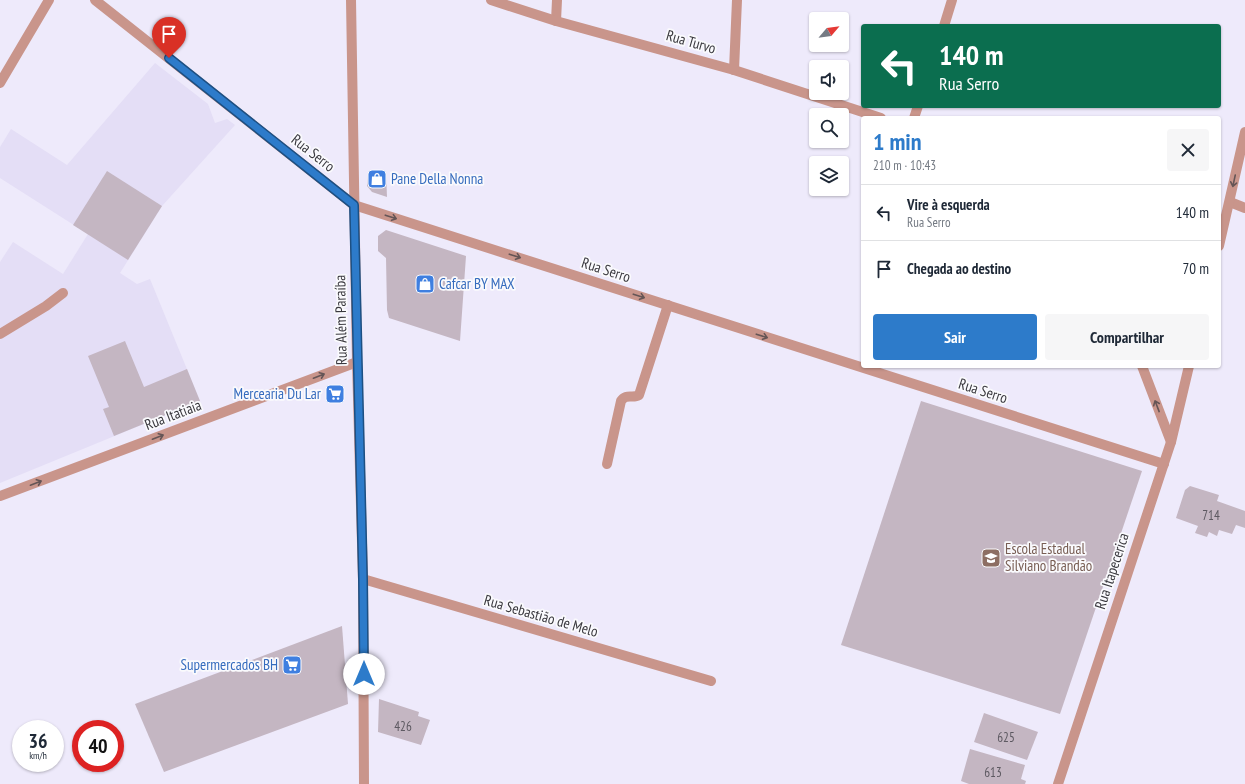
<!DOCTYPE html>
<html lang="pt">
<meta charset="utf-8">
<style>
body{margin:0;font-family:"PT Sans Narrow",sans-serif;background:#f6f6f7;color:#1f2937;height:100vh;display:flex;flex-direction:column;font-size:15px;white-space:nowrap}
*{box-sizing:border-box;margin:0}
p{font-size:13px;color:#747a83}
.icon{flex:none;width:22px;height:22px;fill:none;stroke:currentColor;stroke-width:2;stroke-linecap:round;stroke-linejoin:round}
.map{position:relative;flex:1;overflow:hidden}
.details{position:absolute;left:861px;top:116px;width:360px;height:252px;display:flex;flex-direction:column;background:#fff;border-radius:4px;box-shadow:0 1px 3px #0004}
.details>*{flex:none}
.hud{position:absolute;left:861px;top:24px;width:360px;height:84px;border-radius:4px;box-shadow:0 1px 3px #0004;background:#0b6e4f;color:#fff;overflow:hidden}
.needle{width:26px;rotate:61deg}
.tools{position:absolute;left:809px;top:12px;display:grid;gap:8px}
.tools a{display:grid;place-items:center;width:40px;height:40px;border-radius:4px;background:#fff;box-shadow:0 1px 3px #0004;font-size:20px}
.speed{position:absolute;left:12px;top:720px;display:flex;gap:8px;font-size:20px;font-weight:700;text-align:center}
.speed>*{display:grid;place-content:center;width:52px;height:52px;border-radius:50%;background:#fff;box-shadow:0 1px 3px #0004;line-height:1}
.speed small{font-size:10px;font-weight:400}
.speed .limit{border:6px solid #d22;background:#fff;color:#111}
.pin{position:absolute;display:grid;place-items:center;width:34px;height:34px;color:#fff;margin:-41px -17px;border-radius:50% 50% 50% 0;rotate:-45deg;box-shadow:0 0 4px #0007}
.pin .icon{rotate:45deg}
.me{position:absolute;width:44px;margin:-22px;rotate:0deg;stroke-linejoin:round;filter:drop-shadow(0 0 3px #0008)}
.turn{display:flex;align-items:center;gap:14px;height:84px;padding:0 12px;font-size:18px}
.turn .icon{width:52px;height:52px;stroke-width:2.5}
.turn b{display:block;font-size:28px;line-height:34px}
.round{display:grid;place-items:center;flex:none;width:42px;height:42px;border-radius:4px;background:#f6f6f7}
.summary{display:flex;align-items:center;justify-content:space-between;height:68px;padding:0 12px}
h1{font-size:24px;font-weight:800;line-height:30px;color:#2d7bca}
.button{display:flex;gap:8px;margin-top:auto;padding:8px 12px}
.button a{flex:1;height:46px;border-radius:4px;background:#2d7bca;color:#fff;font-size:16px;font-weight:800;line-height:46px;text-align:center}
.button a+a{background:#f6f6f7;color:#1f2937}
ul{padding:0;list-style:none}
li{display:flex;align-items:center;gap:12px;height:56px;padding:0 12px;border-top:1px solid #e0e1e3}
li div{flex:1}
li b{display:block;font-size:15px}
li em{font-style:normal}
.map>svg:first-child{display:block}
</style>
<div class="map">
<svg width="1245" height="784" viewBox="0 0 1245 784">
<rect width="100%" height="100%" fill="#eeeafb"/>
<path fill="#e4def6" d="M155,63l53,41 7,19 12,-4 8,6 -73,81 -42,67 17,11 13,-5 50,122 -200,82v-221l13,-20 50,32 25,-40 -88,-56v-31l11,-18 56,36z"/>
<g fill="#c4b6c2">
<path d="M107,171l55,35 -34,54 -55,-35z"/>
<path d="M386,172l1,25 -15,-5 -5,-6 1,-13z"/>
<path d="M386,230l80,26 -6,85 -71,-23 -2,-8 -1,-52 -8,-7v-15z"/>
<path d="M125,341l19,46 43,-18 13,32 -86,35 -11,-27 6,-2 -21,-51z"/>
<path d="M921,401l221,70 -82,243 -219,-69z"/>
<path d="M1190,486l29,9 -2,6 28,10v17l-9,-3 -4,9 -13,-4 -2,6 -8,-4 -2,5 -12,-4 3,-7 -22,-8 9,-28z"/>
<path d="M342,626l6,78 -184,68 -29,-68z"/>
<path d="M379,699l40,13 -1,4 12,4 -9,25 -43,-13z"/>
<path d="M984,713l54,19 -11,28 -53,-18z"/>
<path d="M970,749l55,16 -4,14 5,2 -1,3h-56l-8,-3z"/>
</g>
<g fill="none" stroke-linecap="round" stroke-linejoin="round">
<g stroke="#c9958b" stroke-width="10">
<path d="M556,21l1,-21"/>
<path d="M0,334l46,-28 17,-13"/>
<path d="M607,464l14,-63c5,-8 12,-2 18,-6l29,-90"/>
</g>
<g stroke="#c9958b" stroke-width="10">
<path d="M95,0l259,205 810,259"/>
<path d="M491,0l65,21 178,49 147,48"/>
<path d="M944,26l8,-26"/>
<path d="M734,70l3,-70"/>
<path d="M0,83l49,-83"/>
<path d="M914,118l4,-12"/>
<path d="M1142,366l29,76"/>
<path d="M0,496l357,-134"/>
<path d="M363,579l348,102"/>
</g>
<g stroke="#c9958b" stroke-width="10">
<path d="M351,0l6,362 6,217 1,205"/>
<path d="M1230,202l15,6"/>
<path d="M1219,246l26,-114"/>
<path d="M1058,784l113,-342 18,-76"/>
</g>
</g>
<defs><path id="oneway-shaft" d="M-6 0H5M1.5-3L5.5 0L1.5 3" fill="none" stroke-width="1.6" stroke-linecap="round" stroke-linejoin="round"/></defs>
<g stroke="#655556">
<use href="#oneway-shaft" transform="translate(1234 181) rotate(102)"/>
<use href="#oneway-shaft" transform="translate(391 217) rotate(18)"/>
<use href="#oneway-shaft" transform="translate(515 256) rotate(18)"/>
<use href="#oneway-shaft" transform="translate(639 296) rotate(18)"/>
<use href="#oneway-shaft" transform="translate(762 336) rotate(18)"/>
<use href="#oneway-shaft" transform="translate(319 376) rotate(-21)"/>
<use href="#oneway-shaft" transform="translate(1157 406) rotate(-111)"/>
<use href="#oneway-shaft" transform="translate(158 437) rotate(-21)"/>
<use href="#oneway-shaft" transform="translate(36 483) rotate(-21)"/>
</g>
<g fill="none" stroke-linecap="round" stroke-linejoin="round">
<defs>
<path id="route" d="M169,58l185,147 9,374 1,95"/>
</defs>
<use href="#route" stroke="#1d5083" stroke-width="10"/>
<use href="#route" stroke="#2d7bca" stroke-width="7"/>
</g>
<defs>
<symbol id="shop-square" viewBox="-11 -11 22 22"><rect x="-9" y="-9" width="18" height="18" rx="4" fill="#3f7fe0" stroke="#fafafd"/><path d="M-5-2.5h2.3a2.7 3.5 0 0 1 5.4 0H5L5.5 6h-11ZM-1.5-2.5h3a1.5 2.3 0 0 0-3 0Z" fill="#fff"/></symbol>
<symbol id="supermarket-square" viewBox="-11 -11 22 22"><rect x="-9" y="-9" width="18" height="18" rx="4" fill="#3f7fe0" stroke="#fafafd"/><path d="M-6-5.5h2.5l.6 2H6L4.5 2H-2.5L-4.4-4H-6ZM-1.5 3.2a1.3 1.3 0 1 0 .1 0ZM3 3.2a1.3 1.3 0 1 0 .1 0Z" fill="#fff"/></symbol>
<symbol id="school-square" viewBox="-11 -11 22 22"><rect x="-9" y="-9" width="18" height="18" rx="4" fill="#8d6e63" stroke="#fafafd"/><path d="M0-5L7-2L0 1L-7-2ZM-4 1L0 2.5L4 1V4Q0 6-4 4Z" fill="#fff"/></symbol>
</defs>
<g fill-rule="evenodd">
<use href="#shop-square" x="366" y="168" width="22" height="22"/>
<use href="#shop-square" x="414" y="273" width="22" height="22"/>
<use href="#supermarket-square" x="324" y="383" width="22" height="22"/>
<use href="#school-square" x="980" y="547" width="22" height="22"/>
<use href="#supermarket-square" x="281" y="654" width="22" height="22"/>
</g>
<g text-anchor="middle" stroke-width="3.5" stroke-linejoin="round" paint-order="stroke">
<g font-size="13" fill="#5c5860">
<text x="1211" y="520">714</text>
<text x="403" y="731">426</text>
<text x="1006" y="742">625</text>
<text x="993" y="777">613</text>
</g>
<g font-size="15" fill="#3a393f" stroke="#fafafd">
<text transform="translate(691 42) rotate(16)" y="5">Rua Turvo</text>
<text transform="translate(313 153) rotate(38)" y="5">Rua Serro</text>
<text transform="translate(606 270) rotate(18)" y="5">Rua Serro</text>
<text transform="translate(341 320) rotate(-91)" y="5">Rua Além Paraíba</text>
<text transform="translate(983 391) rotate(18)" y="5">Rua Serro</text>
<text transform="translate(173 415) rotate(-21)" y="5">Rua Itatiaia</text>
<text transform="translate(1112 571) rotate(-72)" y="5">Rua Itapecerica</text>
<text transform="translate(541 616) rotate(16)" y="5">Rua Sebastião de Melo</text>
</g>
<g font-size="15" fill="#366cbe" stroke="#fafafd" text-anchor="start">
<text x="391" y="184">Pane Della Nonna</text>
<text x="439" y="289">Cafcar BY MAX</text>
<text x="321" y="399" text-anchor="end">Mercearia Du Lar</text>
<text x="278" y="670" text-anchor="end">Supermercados BH</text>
</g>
<g font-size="15" fill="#785e54" stroke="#fafafd" text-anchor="start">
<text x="1005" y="554">Escola Estadual<tspan x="1005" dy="17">Silviano Brandão</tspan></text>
</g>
</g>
</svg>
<div class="tools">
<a><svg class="needle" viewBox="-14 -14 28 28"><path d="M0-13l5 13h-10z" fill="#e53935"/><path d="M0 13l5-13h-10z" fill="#747a83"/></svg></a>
<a><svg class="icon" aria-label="sound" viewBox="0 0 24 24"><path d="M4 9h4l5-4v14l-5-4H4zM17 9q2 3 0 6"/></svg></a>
<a><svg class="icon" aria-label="search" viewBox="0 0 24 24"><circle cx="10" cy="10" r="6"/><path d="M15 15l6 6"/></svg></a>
<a><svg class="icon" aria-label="layers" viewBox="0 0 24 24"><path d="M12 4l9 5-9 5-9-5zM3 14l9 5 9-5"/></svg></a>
</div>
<div class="speed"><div>36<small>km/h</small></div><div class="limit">40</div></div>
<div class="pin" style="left:169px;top:58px;background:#d93025"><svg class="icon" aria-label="arrive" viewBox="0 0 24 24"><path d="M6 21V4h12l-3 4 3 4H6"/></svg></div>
<svg class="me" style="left:364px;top:674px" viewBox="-20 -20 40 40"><circle r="19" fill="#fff"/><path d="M0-13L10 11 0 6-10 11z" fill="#2d7bca"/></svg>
<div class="hud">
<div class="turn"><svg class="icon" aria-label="left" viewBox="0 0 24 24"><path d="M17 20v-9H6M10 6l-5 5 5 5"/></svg><div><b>140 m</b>Rua Serro</div></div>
</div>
<section class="details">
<div class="summary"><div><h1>1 min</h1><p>210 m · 10:43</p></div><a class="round"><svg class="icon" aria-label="close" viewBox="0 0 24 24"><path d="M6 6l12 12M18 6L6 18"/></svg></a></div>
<ul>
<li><svg class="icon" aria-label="left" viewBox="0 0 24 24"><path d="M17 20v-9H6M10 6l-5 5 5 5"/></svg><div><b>Vire à esquerda</b><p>Rua Serro</p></div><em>140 m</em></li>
<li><svg class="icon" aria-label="arrive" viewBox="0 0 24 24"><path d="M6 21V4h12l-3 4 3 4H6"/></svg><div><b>Chegada ao destino</b></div><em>70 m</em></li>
</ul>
<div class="button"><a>Sair</a><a>Compartilhar</a></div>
</section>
</div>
